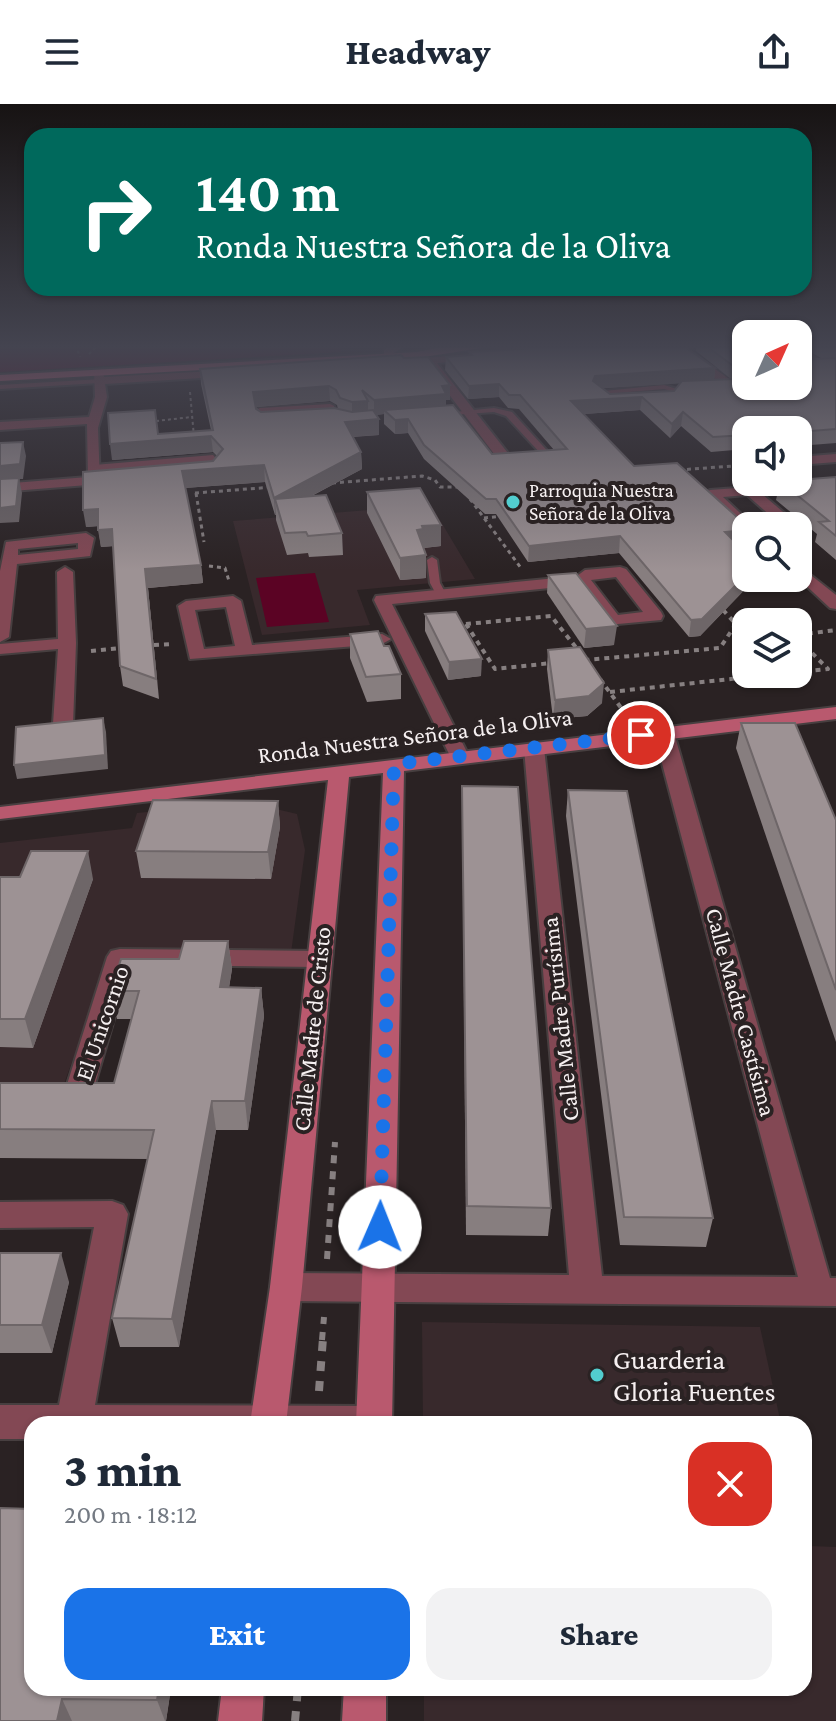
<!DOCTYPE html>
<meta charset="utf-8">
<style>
body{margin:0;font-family:"Crimson Pro",serif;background:#f2f2f3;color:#1f2937;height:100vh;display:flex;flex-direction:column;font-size:30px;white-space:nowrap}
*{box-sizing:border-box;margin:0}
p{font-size:26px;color:#747a83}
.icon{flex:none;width:44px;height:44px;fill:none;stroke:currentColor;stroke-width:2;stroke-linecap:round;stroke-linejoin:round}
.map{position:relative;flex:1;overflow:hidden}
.sheet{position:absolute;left:24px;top:1312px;width:788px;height:280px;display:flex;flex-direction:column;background:#fff;border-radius:24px;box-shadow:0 2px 6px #0004}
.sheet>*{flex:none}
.banner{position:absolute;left:24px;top:24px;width:788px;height:168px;border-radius:24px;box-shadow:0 2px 6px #0004;background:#00695c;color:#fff;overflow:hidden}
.needle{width:52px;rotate:45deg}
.controls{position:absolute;left:732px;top:216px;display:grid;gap:16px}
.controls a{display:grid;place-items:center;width:80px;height:80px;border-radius:16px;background:#fff;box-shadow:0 2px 6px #0004;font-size:40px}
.pin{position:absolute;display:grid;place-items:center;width:68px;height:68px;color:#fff;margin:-34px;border:4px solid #fff;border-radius:50%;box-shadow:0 2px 8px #0007}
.me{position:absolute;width:88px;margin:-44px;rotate:1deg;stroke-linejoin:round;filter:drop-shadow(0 0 6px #0008)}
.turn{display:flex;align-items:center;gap:28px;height:168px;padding:0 40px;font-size:36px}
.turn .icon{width:104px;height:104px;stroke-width:2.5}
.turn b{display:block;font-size:56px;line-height:68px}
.round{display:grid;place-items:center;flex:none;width:84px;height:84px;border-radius:24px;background:#f2f2f3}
.overview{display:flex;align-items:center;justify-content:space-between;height:136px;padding:0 40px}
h1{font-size:48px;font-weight:800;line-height:60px}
.button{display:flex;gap:16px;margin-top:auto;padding:16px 40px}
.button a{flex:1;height:92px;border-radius:24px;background:#1a73e8;color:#fff;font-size:32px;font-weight:800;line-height:92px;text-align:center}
.button a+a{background:#f2f2f3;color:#1f2937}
header{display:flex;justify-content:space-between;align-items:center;height:104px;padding:0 40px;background:#fff;font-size:36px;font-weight:800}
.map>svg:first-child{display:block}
</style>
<header><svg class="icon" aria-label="menu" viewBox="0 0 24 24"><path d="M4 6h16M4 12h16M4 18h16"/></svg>Headway<svg class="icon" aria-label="share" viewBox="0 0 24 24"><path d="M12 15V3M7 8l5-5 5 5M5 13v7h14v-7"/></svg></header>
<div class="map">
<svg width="836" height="1617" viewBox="0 0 836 1617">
<rect width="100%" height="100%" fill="#2a2223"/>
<g fill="#38292c">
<path d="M431,401l44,74 -118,11 13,35 -108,10 -29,-114z"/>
<path d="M247,698l50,12 8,36 -14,103 -179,-2 -52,144h-60v-252l132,-15 5,-15z"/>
<path d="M422,1218l338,5 21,97h-358z"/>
<path d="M804,1423l5,19 27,1v174h-412v-33h380z"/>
</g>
<g fill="#5b0324">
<path d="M0,241h343l-3,7 -340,20z"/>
<path d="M315,469l14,49 -62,5 -11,-49z"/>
</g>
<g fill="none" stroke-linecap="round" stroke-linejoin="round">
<defs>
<g id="lane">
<path d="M488,241h11l26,10 -7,2z"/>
<path d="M798,244l27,16v4h-6l-21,-15z"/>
<path d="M102,275l-3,4 -99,6v-4z"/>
<path d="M664,281l16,5 -8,11 -63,3 -15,-12zM664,285l7,2 -4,6 -56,3 -6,-6z"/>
<path d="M330,300l4,2 4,14h-6l-5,-11 -62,3 2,8 12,2 -15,3 -4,-2 -4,-13 4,-2z"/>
<path d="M494,304l18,4 40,44v4h-16v-4l6,-1 -36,-39 -12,-4 -56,4 -4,-2z"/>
<path d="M213,351l9,10 -8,9 -10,-3 10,-6 -3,-4 -117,10 -4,-3 4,-3z"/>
<path d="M432,453l5,3 3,23 6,11 -1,2h-8l-7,-13 -3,-23z"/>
</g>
<g id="street">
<path d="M649,241h47l-5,3 -38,2 -4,-1z"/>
<path d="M476,250l4,1v4l-43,4 74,94v6h-10l-75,-99 -29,2 -5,-3 5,-3z"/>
<path d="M686,250h8l45,32 -6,3h-27v-4l15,-2 -35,-25z"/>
<path d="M94,266h8l2,7 129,-7 6,3 -6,3 -128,8 2,13 -9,31 2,56 -100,8v-8l88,-7 -1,-53 -87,6v-8l89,-5 6,-20z"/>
<path d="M836,350v8l-38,3v-8z"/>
<path d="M750,383l5,1 41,35 2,3v1l-16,-1 -35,-31 -24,2 31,29 -12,3 -29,-26 -1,-5 -9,-4 7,-4z"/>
<path d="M86,429l8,5 -4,18 -73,8 -8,73 -9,5v-71l6,-29zM78,439v6l-60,6v-6z"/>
<path d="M798,461l38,30v14l-6,-1 -32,-30z"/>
<path d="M65,463l8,5 3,71 -3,81 -10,6 -10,-6 5,-75 -58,5v-10l58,-5 -1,-67z"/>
<path d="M620,463l6,2 35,43 2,4 -2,4 -54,5 -28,-40 -187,19 77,152 -10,6 -7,-2 -78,-160 2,-4 201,-20 8,-6zM616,473l27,35 -25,3 -27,-35z"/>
<path d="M233,492l8,5 11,44 130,-11 9,5 -9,5 -192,15 -12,-53 8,-5zM226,503l9,39 -31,3 -9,-39z"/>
<path d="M664,623l10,6 156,545h6v28l-550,-5 -12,-4 -4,-10 4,-10 12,-4 283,2 -45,-527 10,-6 10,6 58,528 196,1 -144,-544z"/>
<path d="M120,845l199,2 9,2 4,6 -4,6 -9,2 -189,-2 -37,126 -4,7 -10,3 -10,-3 -4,-7 42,-134 4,-6z"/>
<path d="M112,1097l11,4 5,9 -33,191 279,1 13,5 5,13h-360v15h-32v-34h59l35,-178 -94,1v-26z"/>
</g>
<g id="secondary">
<path d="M393,241h13l-14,9h-8v-4z"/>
<path d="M836,603v12l-432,52 -12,653h-36l27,-651 -34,4 -47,510 -16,137h-36l20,-137 58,-507 -328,39v-12z"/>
<path d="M222,1584h42l-2,33h-44z"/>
<path d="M344,1584h42v33h-44z"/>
</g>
<g id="primary">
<path d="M450,241h51l-84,13 -417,23v-6l417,-23z"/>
<path d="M508,241h48l-5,3h-38z"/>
</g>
</defs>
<use href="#lane" stroke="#473f40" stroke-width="4"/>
<use href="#street" stroke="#473f40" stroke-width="4"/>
<use href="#secondary" stroke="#473f40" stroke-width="4"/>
<use href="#primary" stroke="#473f40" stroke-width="4"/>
<g stroke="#878081" stroke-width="2" stroke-dasharray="3 3" stroke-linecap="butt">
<path d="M76,241l4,12"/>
<path d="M89,250l9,-9"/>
<path d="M190,288l4,45"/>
<path d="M156,317l36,-4"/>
<path d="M729,343l17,14"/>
</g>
<g stroke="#878081" stroke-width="3" stroke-dasharray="4 4" stroke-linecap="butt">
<path d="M679,366l67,-5"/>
<path d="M332,379l90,-7 13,4 5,7h21"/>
<path d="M195,389l79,-6"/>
<path d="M196,389l8,49"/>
<path d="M470,395l51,69"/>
<path d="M484,414l19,-2"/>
<path d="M209,462l16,2 4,13"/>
<path d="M720,503l5,5"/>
</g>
<g stroke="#878081" stroke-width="4" stroke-dasharray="5 5" stroke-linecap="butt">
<path d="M723,506l23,25"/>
<path d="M466,520l29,45 57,-6"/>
<path d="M456,521l95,-9 35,44 134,-12 16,-24"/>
<path d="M798,531l38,-5"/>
<path d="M798,535l30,30 -30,3"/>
<path d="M154,541l19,-1"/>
<path d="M91,547l30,-3"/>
<path d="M600,575l27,37"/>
<path d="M610,588l167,-18"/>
</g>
<g stroke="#878081" stroke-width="6" stroke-dasharray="8 8" stroke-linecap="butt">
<path d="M327,1155l8,-117"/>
<path d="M322,1236l2,-23"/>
</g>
<g stroke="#878081" stroke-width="8" stroke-dasharray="10 10" stroke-linecap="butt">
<path d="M319,1287l4,-53"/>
<path d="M295,1617l3,-33"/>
</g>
<use href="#lane" fill="#834854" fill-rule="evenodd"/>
<use href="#street" fill="#834854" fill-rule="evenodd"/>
<use href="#secondary" fill="#b9596e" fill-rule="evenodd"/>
<use href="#primary" fill="#e16683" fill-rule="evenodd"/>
</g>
<g fill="#877e7f" fill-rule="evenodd">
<path d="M696,241h140v98l-38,3v-16h-52v19l-35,3 -30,-26 -11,12 -30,-28 -56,4 50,52 112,60v20l-6,1 6,31h9l-1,2 -54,56 -11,1 -70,-84 -91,9 -32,-48h-11l-61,-55 -16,-26 -13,1 -11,-10v-10l-8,1 3,20 -26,2 8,15 1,17 -52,28 32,36 1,22 -34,2 -1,-4 -21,2 -11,-35v-5h-1l-10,-33 -80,6 16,77 2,18 -55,5 11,111 -36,-13 -3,-20 -7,-120 -12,1 -3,-21 -12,1 127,-66 4,-5 -4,-4 -101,8 46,-26 53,-4 -10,-46 -1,-15 204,-11 46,42h-4v5l46,49 62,-4 -35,-41 -11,-1 -9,-11 -31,2 -23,-29 1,-13 23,-1v-4l246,16 -1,12 17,-1 -35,-28zM807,246l16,9 -18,1zM681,279l-7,8 -64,3 -7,-6zM330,297l7,4 1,4 -77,3 -5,-5z"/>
<path d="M836,373v83l-21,-18 2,-8 -41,-34 4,-18h18z"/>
<path d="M367,388l74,33v21l-17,2 2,7v23l-26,2 -33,-67z"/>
<path d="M548,471l66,70 -30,3 -37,-55z"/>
<path d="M425,510l56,62 -33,4 -23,-49z"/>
<path d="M350,530l51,40v25l-34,3 -17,-44z"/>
<path d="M548,546l54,53 -15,13 -34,3 -6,-50z"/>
<path d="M741,619l95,97v222l-100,-294z"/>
<path d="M462,682l89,422 -3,28 -82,-1z"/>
<path d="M568,686l145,428 -7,29 -86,-2 -54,-429z"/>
<path d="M278,697l2,26 -9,52 -130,-1 -5,-27z"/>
<path d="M0,773l93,2 -60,169 -33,-1z"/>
<path d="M228,837l4,28 -3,19h32l3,28 -16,114h-32l-37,217h-59l-8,-29 36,-159 -148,-1v-75h114l18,-64h-15l-6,-28z"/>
<path d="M0,1149l69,29 -17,71h-52z"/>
<path d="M32,1584h139l-5,33h-166z"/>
</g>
<g fill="#6e6668">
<path d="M807,245l-2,12 -7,2v-13z"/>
<path d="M715,264l-1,13 -120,8 -1,-8 2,-5z"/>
<path d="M499,280v13l-31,2 1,-13z"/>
<path d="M450,281v15h-4v9l-62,1v4l-10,1v-15z"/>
<path d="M329,282l1,15 -75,6 -2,-15z"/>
<path d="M642,293l-2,13 -70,5 1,-14z"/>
<path d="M368,297v15l-16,1v-15z"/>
<path d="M683,308l-2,14 -11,12 2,-14z"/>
<path d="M379,315v16l-33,2 -1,-15z"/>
<path d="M408,315v14l-13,1v-14z"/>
<path d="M211,332l2,16 -101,8 -2,-16z"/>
<path d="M23,338l3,14 -3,23h-4l3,14 -3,29 -19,1v-57z"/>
<path d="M361,348l1,17 -83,44 -4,-14 1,16h-1l-1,-17z"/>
<path d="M264,361l1,17 -81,6 -2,-17z"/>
<path d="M98,405l2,17 -14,1 -3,-17z"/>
<path d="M441,421v21l-18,2 -6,-18 5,-4z"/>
<path d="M112,425l3,17 -14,1 -3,-17z"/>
<path d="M746,426v16l-24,2 3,-16z"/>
<path d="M620,432l-1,17 -91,9 1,-16z"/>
<path d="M426,451v23l-26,2v-22z"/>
<path d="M201,461l2,18 -55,5 11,111 -14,-130z"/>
<path d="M746,471v3h9l-1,2 -54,56 -11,1 2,-17z"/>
<path d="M617,522l-3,19 -30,3 2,-19z"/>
<path d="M482,555l-1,17 -33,4 1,-18z"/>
<path d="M604,579l-2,20 -15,13 -34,3 2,-19z"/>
<path d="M103,614l3,14 2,37 -91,10 -3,-14z"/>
<path d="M278,697l2,26 -9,52 -3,-27z"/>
<path d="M88,747l5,28 -60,169 -8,-29z"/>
<path d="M228,837l4,28 -8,47 -4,-29z"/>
<path d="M261,884l3,28 -16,114 -3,-29z"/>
<path d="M212,997l4,29 -37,217 -7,-28z"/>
<path d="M61,1149l8,29 -17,71 -10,-28z"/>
<path d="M159,1584h12l-5,33h-1l-8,-21z"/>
<path d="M62,1595l10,22h-15z"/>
</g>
<g fill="#9d9294" stroke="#6e6668" stroke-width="2">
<path d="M591,241h91l33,23 -120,8 -2,5 17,13 64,-3 8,-10 53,-2 9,-5 -39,-29h41v41h52v-41h4l5,4 -9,1v10l38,-2v71l-38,3v-2h-52v5l-33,2 -30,-25 -11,12 -30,-27 -71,4 63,65 43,-3 70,63 -1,4 -21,2 21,21v22l-44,44 -11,1 -71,-84 -91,10 -33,-47h-10l-62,-54 -16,-26 -13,1 -11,-10 69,-5 39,49 75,-5 -47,-54h-11l-10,-11 -30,2 -23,-29 26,-2 -3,-3z"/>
<path d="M822,241h14v2h-10z"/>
<path d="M401,251l3,3 24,-1 22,28 -8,1 4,8 -72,6 -12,-10 6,11 -16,1 -12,-4 -4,-8 -7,-4 -76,6 3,17 5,3 73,-4 18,4 21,-2 6,9 -34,3 16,30 -87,46 -10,-33 -82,6 19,94 -56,4 11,110 -36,-13 -8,-137 -14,1v-21l-15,1v-38l130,-11 10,-12 -12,-13 -101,8 -2,-31 47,-3 3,24 55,-4 -13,-61z"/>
<path d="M23,338l-3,22 -20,2v-23z"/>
<path d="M836,373v59l-17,-14 10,-1 -48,-39h17v-2z"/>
<path d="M19,374l-3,28 -16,2v-29z"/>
<path d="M420,384l21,37 -19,1 1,3 -6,1 9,25 -26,3 -33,-66z"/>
<path d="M326,391l16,38 -34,3 -2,-4 -21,1 -10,-34z"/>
<path d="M576,469l41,53 -31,3 -38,-54z"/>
<path d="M456,508l26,47 -33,3 -24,-48z"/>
<path d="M378,527l6,15h5l12,28 -35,3 -16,-43z"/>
<path d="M580,543l24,36 -15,13 -34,4 -7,-50z"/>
<path d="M103,614l2,37 -91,10 2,-38z"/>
<path d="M741,619h54l41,97v170z"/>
<path d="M462,682l56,1 33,421 -84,-2z"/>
<path d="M568,686l59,1 86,427 -89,-1z"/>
<path d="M153,696l125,1 -10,51 -132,-1z"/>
<path d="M31,747h57l-63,168h-25v-142h20z"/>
<path d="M184,837h44l-8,46 41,1 -16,113h-33l-40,218 -60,-1 42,-188 -154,-1v-46h114l25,-92h-28l10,-32h58z"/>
<path d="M0,1149h61l-19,72h-42z"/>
<path d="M0,1404l32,1v179h127l-2,12 -95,-1 -5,22h-57z"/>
</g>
<linearGradient id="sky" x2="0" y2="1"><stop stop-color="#171313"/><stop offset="0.52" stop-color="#444450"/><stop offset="1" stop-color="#444450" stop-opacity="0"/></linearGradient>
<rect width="836" height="467" fill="url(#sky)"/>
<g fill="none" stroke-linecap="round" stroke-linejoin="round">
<path stroke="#1a73e8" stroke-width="14" stroke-dasharray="0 25.2" d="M380,1123l14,-463 247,-29"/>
</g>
<g fill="#52cdcf" stroke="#2a2223" stroke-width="3">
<circle cx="513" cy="398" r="8"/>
<circle cx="597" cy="1271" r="8"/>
</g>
<g text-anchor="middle" stroke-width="8" stroke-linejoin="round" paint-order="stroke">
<g font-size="20" fill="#f6f0f1" stroke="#2a2223" text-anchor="start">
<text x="529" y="393">Parroquia Nuestra<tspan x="529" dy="23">Señora de la Oliva</tspan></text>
</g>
<g font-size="24" fill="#f6f0f1" stroke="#2a2223">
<text transform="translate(415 632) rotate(-7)" y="8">Ronda Nuestra Señora de la Oliva</text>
<text transform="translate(741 908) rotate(75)" y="8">Calle Madre Castísima</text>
<text transform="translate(560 915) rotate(-96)" y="8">Calle Madre Purísima</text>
<text transform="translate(102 919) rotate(-71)" y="8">El Unicornio</text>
<text transform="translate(312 925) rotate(-84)" y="8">Calle Madre de Cristo</text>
</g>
<g font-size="28" fill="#f6f0f1" stroke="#2a2223" text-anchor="start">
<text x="613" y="1265">Guarderia<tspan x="613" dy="32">Gloria Fuentes</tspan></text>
</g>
</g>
</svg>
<div class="controls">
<a><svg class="needle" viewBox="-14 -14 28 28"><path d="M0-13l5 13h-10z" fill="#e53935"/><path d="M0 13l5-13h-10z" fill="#747a83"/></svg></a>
<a><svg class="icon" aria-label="sound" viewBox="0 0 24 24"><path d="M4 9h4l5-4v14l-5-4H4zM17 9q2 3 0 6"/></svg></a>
<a><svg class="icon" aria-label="search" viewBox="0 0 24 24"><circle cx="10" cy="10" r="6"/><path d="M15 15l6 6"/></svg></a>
<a><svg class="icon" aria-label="layers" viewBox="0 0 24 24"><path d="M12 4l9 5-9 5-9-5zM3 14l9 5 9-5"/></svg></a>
</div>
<div class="pin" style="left:641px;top:631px;background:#d93025"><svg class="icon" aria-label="arrive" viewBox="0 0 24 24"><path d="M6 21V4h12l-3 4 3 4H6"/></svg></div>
<svg class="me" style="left:380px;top:1123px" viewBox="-20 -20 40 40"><circle r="19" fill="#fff"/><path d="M0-13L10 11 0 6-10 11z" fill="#1a73e8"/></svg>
<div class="banner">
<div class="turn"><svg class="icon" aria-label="right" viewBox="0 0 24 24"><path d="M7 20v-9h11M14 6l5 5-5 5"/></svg><div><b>140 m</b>Ronda Nuestra Señora de la Oliva</div></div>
</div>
<section class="sheet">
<div class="overview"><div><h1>3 min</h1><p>200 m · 18:12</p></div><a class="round" style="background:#d93025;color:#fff"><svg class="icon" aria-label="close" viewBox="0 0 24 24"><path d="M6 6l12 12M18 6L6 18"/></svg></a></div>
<div class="button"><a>Exit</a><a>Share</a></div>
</section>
</div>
